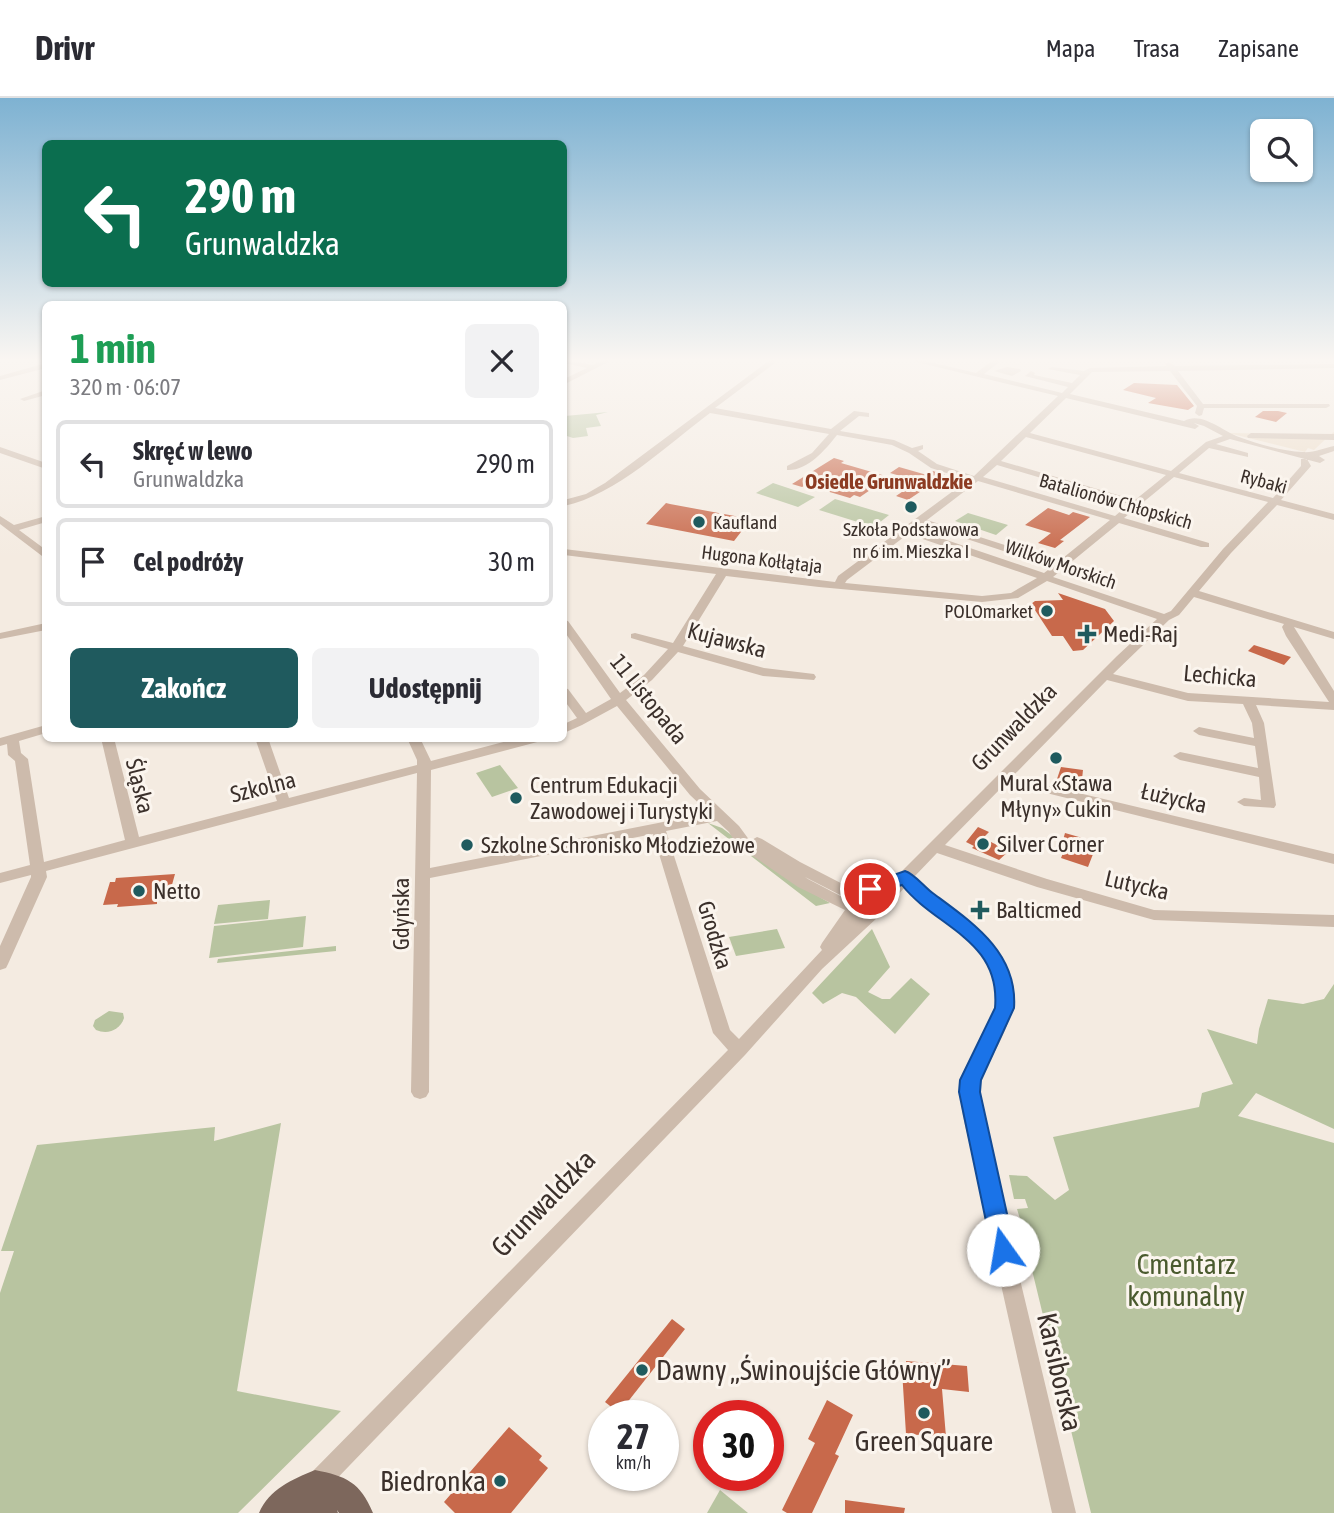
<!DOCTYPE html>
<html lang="pl">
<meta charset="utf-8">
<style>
body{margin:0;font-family:"Asap Condensed",sans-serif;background:#f2f2f3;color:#2b2b33;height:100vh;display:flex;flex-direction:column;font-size:26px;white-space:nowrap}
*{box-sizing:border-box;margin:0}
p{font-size:23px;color:#7c7c81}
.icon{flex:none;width:38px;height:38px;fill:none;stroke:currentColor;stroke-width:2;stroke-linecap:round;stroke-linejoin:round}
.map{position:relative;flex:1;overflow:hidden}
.drawer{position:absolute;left:42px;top:203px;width:525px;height:441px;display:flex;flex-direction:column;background:#fff;border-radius:10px;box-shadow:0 2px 5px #0004}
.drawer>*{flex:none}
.banner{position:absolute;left:42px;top:42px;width:525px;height:147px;border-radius:10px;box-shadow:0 2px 5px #0004;background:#0b6e4f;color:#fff;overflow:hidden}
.tools{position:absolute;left:1250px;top:21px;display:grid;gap:14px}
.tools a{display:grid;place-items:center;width:63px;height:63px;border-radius:10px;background:#fff;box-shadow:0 2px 5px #0004;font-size:35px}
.speed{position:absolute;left:588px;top:1302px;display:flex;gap:14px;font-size:35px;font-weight:700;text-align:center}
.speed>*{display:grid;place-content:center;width:91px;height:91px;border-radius:50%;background:#fff;box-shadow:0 2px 5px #0004;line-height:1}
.speed small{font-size:18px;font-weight:400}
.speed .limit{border:10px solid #d22;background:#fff;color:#111}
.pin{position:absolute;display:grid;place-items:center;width:60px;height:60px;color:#fff;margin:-30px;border:4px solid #fff;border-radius:50%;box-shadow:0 2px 7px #0007}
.me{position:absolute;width:77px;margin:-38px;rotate:347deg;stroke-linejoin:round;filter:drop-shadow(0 0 5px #0008)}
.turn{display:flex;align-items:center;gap:24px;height:147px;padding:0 28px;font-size:32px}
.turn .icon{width:91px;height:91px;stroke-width:2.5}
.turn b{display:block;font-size:49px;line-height:60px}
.round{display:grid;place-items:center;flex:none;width:74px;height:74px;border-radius:10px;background:#f2f2f3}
.overview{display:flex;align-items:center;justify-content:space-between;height:119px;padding:0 28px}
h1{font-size:42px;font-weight:700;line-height:52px;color:#1e9e55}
.action{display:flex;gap:14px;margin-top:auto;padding:14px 28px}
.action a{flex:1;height:80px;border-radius:10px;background:#1f5a5e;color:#fff;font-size:28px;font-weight:700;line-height:80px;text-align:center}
.action a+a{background:#f2f2f3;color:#2b2b33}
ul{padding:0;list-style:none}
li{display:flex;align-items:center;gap:21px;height:88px;margin:0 14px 10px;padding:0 14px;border:4px solid #e1e1e2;border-radius:10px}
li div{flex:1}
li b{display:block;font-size:26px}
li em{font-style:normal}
header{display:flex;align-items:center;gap:42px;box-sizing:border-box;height:98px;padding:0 35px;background:#fff;border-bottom:2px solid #e1e1e2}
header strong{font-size:33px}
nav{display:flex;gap:38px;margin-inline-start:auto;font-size:24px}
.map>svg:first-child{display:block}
</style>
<header>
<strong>Drivr</strong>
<nav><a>Mapa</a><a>Trasa</a><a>Zapisane</a></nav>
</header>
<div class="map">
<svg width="1334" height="1415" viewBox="0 0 1334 1415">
<rect width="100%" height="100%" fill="#f4ebe1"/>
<g fill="#b8c4a0">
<path d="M608,314l-12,3 5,11 -15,2 2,8 -15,2 -9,-3 1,-19z"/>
<path d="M773,385l42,14 -17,10 -42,-14z"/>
<path d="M835,401l54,16 -15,12 -55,-17z"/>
<path d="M968,415l40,12 -12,10 -41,-14z"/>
<path d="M500,667l18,23 -26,9 -16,-24z"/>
<path d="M708,725l14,5 78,58 30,17 -14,3z"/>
<path d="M270,802l-2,19 -54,5 4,-19z"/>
<path d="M306,818l-3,31 -94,11 5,-32z"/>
<path d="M777,831l8,19 -49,8 -7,-19z"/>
<path d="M872,831l18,38 -22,25 14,7h8l21,-21 19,16 -35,40 -39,-37 -14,-4 -19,11 -11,-11z"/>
<path d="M336,848v5l-119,12 1,-4z"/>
<path d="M1334,886v145l-78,-36 -18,23 96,27v370h-243l-59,-243 -5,-4 -10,-46 3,-1 -3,-10 11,-1 -3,-9h-11l-5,-24 18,1 28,24 14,-10 -16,-53 146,-30 3,-14 31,-9 -26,-55 50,15 2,-15 9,-30 35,5 21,-5z"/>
<path d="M109,913l14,2 1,5c-4,12 -16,17 -28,12l-3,-4 2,-6z"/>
<path d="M281,1025l-44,268 104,20 -103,102h-238v-220l14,-42h-13l36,-106 178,-18 -1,14z"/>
<path d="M720,1392l28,23h-41z"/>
</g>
<path fill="#ecdcc8" d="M1334,334v4h-5l-15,14 -6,-2 -3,4 -77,-19 102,2z"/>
<g fill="#c8694b">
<path d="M1134,285l43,2 17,21 -6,4 -40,-7 8,-5 -33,-8z"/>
<path d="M1263,313h15l9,2 -11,9 -21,-5z"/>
<path d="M834,360l10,3 -3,2 48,14 -29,20 -6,-2 -4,3 -44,-13 -4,2 -10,-3z"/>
<path d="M899,369l28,8 6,-4 12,4 -37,25 -12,-4 22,-15 -28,-8z"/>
<path d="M666,405l4,1 81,15 -17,22 -88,-17z"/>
<path d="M1048,410l21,7 4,-3 17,5 -30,23 4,1 -9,7 -17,-5 13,-10 -26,-8z"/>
<path d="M1058,495l47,16 9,12 -31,29 -10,1 -10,-15h-11l-21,-32 4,-3 28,-1z"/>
<path d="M1254,547l37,12 -7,8 -36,-14z"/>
<path d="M1061,669l22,3 -2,18 -25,-6z"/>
<path d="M978,729l11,5 -6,6 26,13 -10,9 -27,-12 2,-2 -8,-4z"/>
<path d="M1065,735l28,8 -3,7 5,1 -7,18 -27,-9 7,-17 -5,-1z"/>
<path d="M175,776l-7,25 -11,1v4l-40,3 1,-3 -15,1 7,-23h5l1,-4z"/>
<path d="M672,1221l13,10 -66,84 -14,-11z"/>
<path d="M906,1263l61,5 2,26 -27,-3 4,48 -40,-3 -4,-64 5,1z"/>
<path d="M827,1302l26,15 -18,39 4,2 -27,57h-25l-5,-3 33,-67 -7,-4z"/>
<path d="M509,1329l33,29 -3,4 9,8 -37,45h-56l-11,-11z"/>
<path d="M845,1402l60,8 -1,5h-59z"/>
</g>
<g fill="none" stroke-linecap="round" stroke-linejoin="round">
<g fill="#cdbbac" fill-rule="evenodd">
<path d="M564,262l29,5 10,-5h9l-45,23 -3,-1v-3l23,-11 -23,-5z"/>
<path d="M770,262h9l-64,48 116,21 23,-18 15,2v4l-10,-1 -19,15 54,9 18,8 11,-3v4l-5,2 19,13 37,12 84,-80 -150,-36h13l55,13 17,-13h9l-18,14 78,19 6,-6 -43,-11 6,-5 4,2 -1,2 38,8 8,-8 -32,-6 4,-2 32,4 6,-3 77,-2 -2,-2 4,-2 6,4 159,-2v4l-156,3 25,33h126l1,2 -4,2h-122l-2,7 -3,1 -4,-3 2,-7 -27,-35 -78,1 -22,22 114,27c18,-10 38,10 55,16 19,7 43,14 64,15 10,1 21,-4 31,-6v5l-15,5 6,4 -5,3 -90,-24 -14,5 32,9v4l-39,-9 -30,25 94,25 28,-32v-7h6l4,7 -30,34 53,14v6l-57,-15 -46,48 -32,38 135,41v7l-40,-12 40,64v19l-78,-5 8,18 12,82 -2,3 -30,-2 -7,-4 7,-4 17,2 -2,-23 -79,-17 -7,-4 7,-4 78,16 -3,-22 -56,-11 -6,-4 6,-4 55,11 -2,-15 -9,-19 -55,-3 -81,-21 -95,97 322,77v10l-328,-81 -61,62 102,34 107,31 180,5v12l-180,-7 -117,-33 -100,-34 -23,24c23,25 56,40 78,67 32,39 24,68 2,109 -5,9 -12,19 -14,29 -5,19 5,45 8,64l88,367h-24l-82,-367c-4,-19 -13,-45 -8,-64 2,-10 9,-19 14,-28 19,-34 31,-66 6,-100 -21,-27 -53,-43 -77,-67l-27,30 -56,52 -77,86 -422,438 -8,4 -8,-4 -4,-8 4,-8 421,-427 -15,-17 -60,-199 -223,44 -1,214 -3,5 -6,2 -6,-2 -3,-5 6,-319 -371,98 1,6 -39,87 -2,4 -6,2v-24l31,-69v-2l-31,8v-10l30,-8 -15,-104 -7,-6 -1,-11 -7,2v-8l46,-13v8l-27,8 2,12 7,6 16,103 81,-22 -24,-102h13l25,99 138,-36 -22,-63h13l21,60 128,-33v-5l-10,-22h13l11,23 88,-23h23l-1,3 -110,29 -1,98 279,-55 -19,-18 -73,-89 -35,19 -18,8v-9l13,-6 -13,-18v-12l4,1 18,24 25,-14 -47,-68v-11l4,1 52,72 24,-18 24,-26 -37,-11v-4l4,-1 38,10 43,-69 -152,-19v-6l271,33 3,-6 130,-96 -37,-12 -22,-15 -17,-8 -55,-10c-12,15 -29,36 -50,35v-4l25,-13 17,-19 -119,-21c-43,32 -94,82 -146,93v-6l22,-6 19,-11zM1066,300l129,31 4,-3 -5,-3 10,3 19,10 -17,6 -35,29 -141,-38zM1026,339l140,38 -31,25 -134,-39zM997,367l132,39 -14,12 -132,-39zM1174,379l94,25 -45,47 -52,62 -7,3 -111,-37 66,-54 82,24h8v-4l-85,-25zM978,383l132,39 -52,42 -131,-42zM921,426l131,43 -8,6 -130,-44zM908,436l129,44 -26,15 -29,3 -137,-13 2,-3zM726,478l93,11 163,15 36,-4 29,-17 110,38 -40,37 -218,218 -37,20 -62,-32 -38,-23 -5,-2 -7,4 -11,-15 -39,-37 -74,-89 26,-20 26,-28 85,24 51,4 2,-3 -2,-3 -50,-6 -81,-22zM1194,499l90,27 -2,3 4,9 43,66 -141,-9 -75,-19 56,-54 10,-5zM717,723l12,11 8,13 61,42 47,23 -23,33 -2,4 2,3 -83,89 -9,-9 -64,-199zM805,779l43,22 2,2 -42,-22z"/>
<path d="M46,265v5l-46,12v-4z"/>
<path d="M1007,269l13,2 1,2 -9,5 -18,-5z"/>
<path d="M46,292v5l-22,6 -4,-2z"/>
<path d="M1251,335l83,1v6l-86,-2 -1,-2z"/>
<path d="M0,349l46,16v6l-46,-16z"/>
<path d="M0,418l14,9 32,-9v6l-27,8 27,20v9l-46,-35z"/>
<path d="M46,525v7l-46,9v-6z"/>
</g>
<path fill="#7d675c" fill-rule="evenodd" d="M315,1372c31,6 45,12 58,43h-34l-2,-3 1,3h-79c10,-24 34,-34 56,-43z"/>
</g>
<linearGradient id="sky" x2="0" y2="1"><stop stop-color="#7eb2d2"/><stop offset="0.57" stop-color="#faf6f2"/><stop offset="1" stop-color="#faf6f2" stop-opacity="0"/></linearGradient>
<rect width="1334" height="460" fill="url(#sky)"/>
<path fill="#1a73e8" stroke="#114b97" stroke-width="2" d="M905,773c10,3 20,17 29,23 39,29 84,59 80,114l-33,72 -1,12 35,158 -3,8 -9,3 -8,-3 -3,-8 -33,-158 1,-12 35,-72c6,-69 -59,-80 -93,-123l-32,10 -9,-6 3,-4z"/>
<g fill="#1f5a5e" stroke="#fbf5ee" stroke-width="2.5">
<circle cx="911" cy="409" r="7"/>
<circle cx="699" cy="424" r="7"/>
<circle cx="1047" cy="513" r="7"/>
<path d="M1083.5 525.5h7v7h7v7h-7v7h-7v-7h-7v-7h7z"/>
<circle cx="1056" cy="660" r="7"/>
<circle cx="516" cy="700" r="7"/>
<circle cx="983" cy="746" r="7"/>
<circle cx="467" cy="747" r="7"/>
<circle cx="139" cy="793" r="7"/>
<path d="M976.5 801.5h7v7h7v7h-7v7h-7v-7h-7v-7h7z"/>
<circle cx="642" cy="1272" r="7"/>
<circle cx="924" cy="1315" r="7"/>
<circle cx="500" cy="1383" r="7"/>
</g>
<g text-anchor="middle" stroke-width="6" stroke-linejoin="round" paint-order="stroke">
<g font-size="19" fill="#3b302b" stroke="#fbf5ee">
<text transform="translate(1264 383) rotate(15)" y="7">Rybaki</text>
<text transform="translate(1116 403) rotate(16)" y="7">Batalionów Chłopskich</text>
<text transform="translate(762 461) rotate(7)" y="7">Hugona Kołłątaja</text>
<text transform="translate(1061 466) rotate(19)" y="7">Wilków Morskich</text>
</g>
<g font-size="19" fill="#3b302b" stroke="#fbf5ee" text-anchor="start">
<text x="713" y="431">Kaufland</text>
<text x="911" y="438" text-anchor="middle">Szkoła Podstawowa<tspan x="911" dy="22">nr 6 im. Mieszka I</tspan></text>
<text x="1033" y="520" text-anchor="end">POLOmarket</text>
</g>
<g font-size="21" font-weight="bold" fill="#8c3b22" stroke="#fbf5ee">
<text x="889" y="391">Osiedle Grunwaldzkie</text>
</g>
<g font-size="23" fill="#3b302b" stroke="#fbf5ee" text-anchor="start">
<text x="1103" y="544">Medi-Raj</text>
<text x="1056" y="693" text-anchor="middle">Mural «Stawa<tspan x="1056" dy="26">Młyny» Cukin</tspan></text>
<text x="530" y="695">Centrum Edukacji<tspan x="530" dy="26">Zawodowej i Turystyki</tspan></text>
<text x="997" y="754">Silver Corner</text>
<text x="481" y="755">Szkolne Schronisko Młodzieżowe</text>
<text x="153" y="801">Netto</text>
<text x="996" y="820">Balticmed</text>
</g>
<g font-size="23" fill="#3b302b" stroke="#fbf5ee">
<text transform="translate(727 542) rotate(15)" y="8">Kujawska</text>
<text transform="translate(1220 578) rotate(5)" y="8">Lechicka</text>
<text transform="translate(649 601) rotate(51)" y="8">11 Listopada</text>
<text transform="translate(1014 629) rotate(-46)" y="8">Grunwaldzka</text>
<text transform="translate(140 688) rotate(76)" y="8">Śląska</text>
<text transform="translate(263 689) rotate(-14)" y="8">Szkolna</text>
<text transform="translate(1174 700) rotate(13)" y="8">Łużycka</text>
<text transform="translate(1137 787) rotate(13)" y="8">Lutycka</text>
<text transform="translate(401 816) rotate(-90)" y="8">Gdyńska</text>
<text transform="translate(715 837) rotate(73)" y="8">Grodzka</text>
</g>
<g font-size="28" fill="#3b302b" stroke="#fbf5ee">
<text transform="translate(543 1105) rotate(-46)" y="10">Grunwaldzka</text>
<text transform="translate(1060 1274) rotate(77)" y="10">Karsiborska</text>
</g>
<g font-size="28" fill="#4a5a2e" stroke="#fbf5ee">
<text x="1186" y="1176">Cmentarz<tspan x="1186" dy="32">komunalny</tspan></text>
</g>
<g font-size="28" fill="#3b302b" stroke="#fbf5ee" text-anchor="start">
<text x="656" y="1282">Dawny „Świnoujście Główny”</text>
<text x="924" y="1353" text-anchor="middle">Green Square</text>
<text x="486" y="1393" text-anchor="end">Biedronka</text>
</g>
</g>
</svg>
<div class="tools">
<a><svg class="icon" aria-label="search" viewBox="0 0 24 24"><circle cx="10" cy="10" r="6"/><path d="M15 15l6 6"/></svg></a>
</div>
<div class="speed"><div>27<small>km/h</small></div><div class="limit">30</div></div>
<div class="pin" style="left:870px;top:791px;background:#d93025"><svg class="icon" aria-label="arrive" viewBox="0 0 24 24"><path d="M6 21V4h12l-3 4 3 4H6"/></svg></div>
<svg class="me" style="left:1003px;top:1152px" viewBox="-20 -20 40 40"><circle r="19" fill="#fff"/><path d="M0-13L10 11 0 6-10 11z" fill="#1a73e8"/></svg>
<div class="banner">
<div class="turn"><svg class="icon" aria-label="left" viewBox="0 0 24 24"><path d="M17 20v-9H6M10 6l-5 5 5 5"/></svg><div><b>290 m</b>Grunwaldzka</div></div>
</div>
<section class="drawer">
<div class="overview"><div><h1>1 min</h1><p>320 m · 06:07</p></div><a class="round"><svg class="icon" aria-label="close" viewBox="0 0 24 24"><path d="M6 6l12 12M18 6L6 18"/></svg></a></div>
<ul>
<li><svg class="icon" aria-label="left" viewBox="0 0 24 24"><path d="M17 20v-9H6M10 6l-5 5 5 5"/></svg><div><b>Skręć w lewo</b><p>Grunwaldzka</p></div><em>290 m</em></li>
<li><svg class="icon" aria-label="arrive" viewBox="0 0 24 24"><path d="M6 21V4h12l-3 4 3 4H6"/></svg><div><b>Cel podróży</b></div><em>30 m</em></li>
</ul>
<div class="action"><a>Zakończ</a><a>Udostępnij</a></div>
</section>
</div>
